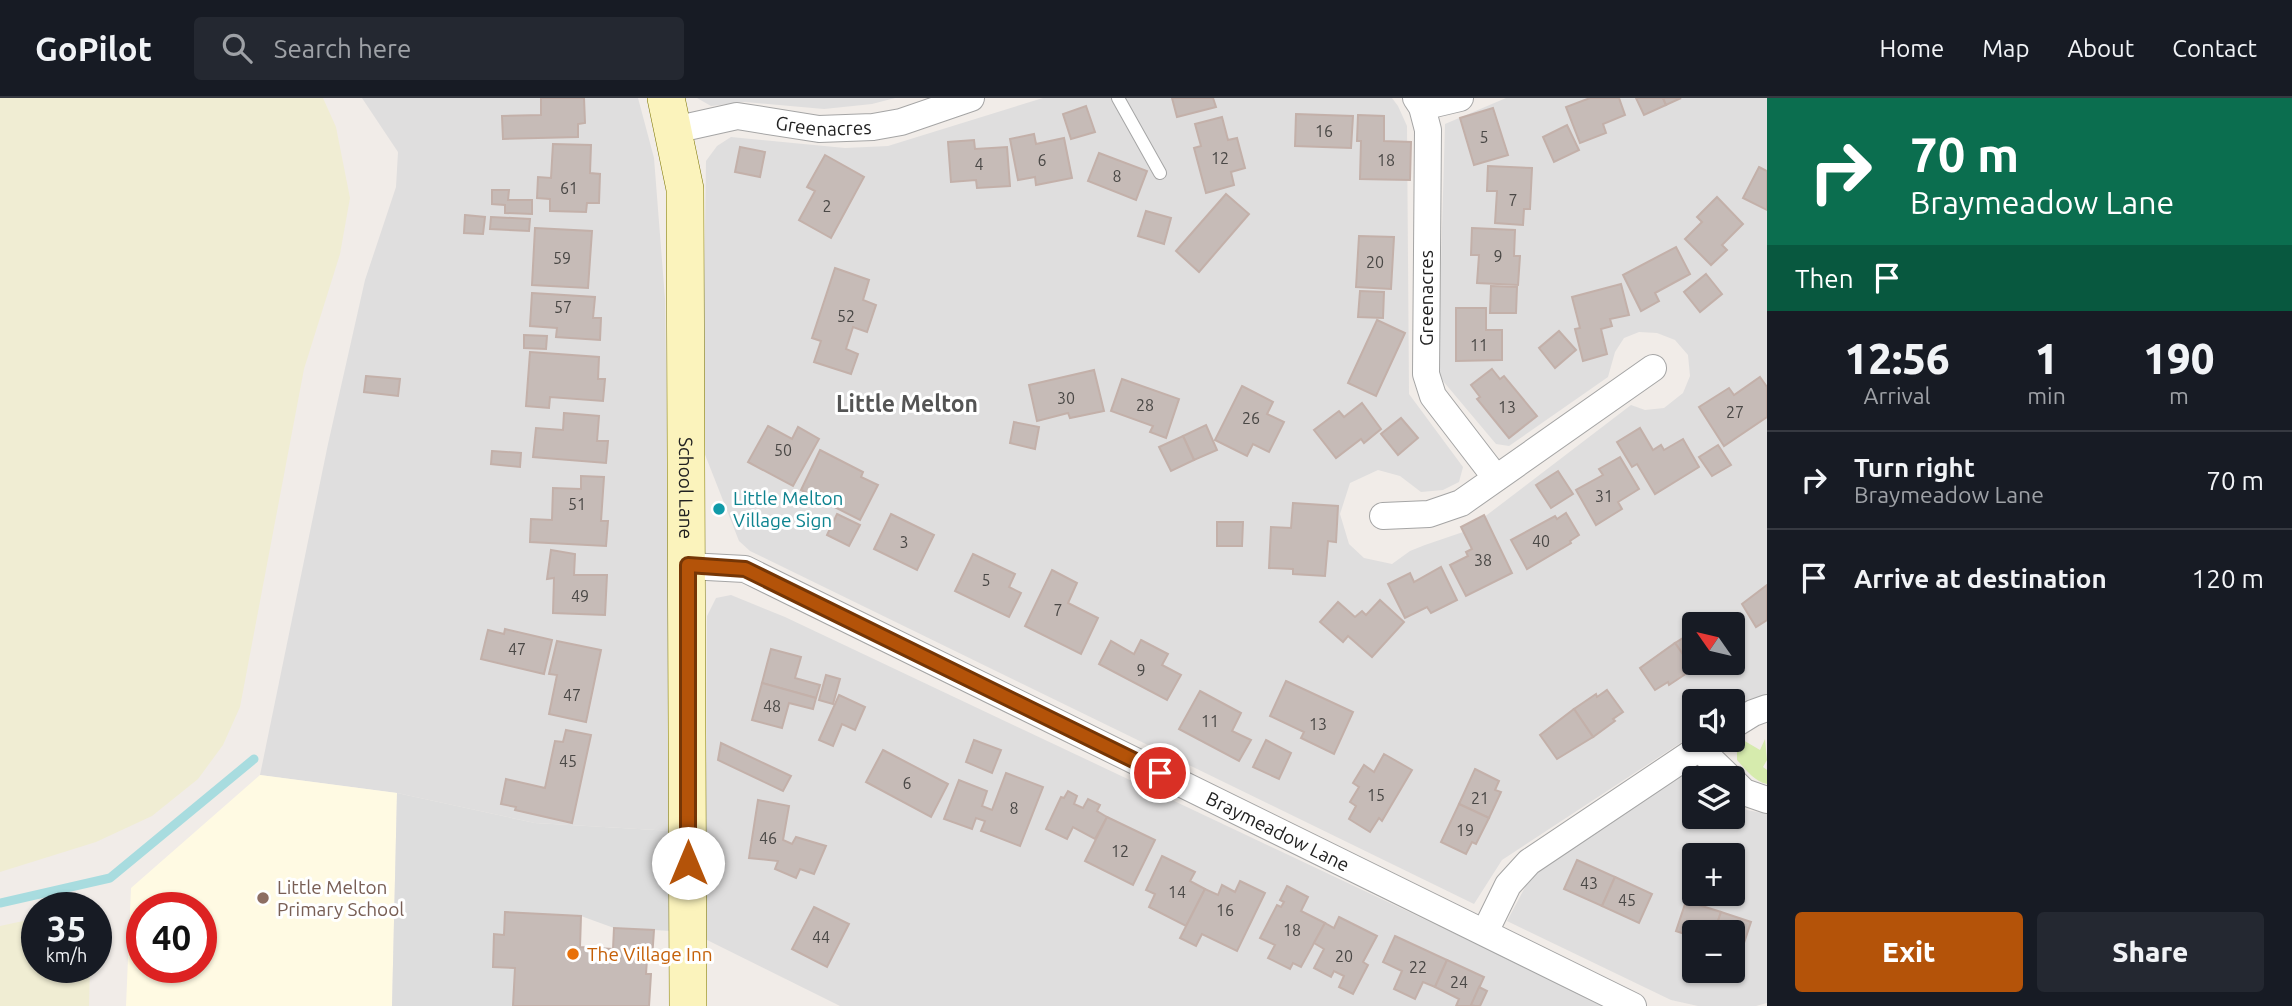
<!DOCTYPE html>
<meta charset="utf-8">
<style>
body{margin:0;font-family:Ubuntu,sans-serif;background:#242831;color:#f1f3f6;height:100vh;display:flex;flex-direction:column;font-size:26px;white-space:nowrap}
*{box-sizing:border-box;margin:0}
p{font-size:23px;color:#9ea1a6}
.icon{flex:none;width:38px;height:38px;fill:none;stroke:currentColor;stroke-width:2;stroke-linecap:round;stroke-linejoin:round}
.map{position:relative;flex:1;overflow:hidden}
.details{display:flex;flex-direction:column;background:#171b24;width:525px}
.details>*{flex:none}
.top-card{background:#0b6e4f;color:#fff;overflow:hidden}
.needle{width:46px;rotate:304deg}
.buttons{position:absolute;left:1682px;top:514px;display:grid;gap:14px}
.buttons a{display:grid;place-items:center;width:63px;height:63px;border-radius:7px;background:#171b24;box-shadow:0 2px 5px #0004;font-size:35px}
.speed{position:absolute;left:21px;top:794px;display:flex;gap:14px;font-size:35px;font-weight:700;text-align:center}
.speed>*{display:grid;place-content:center;width:91px;height:91px;border-radius:50%;background:#171b24;box-shadow:0 2px 5px #0004;line-height:1}
.speed small{font-size:18px;font-weight:400}
.speed .limit{border:10px solid #d22;background:#fff;color:#111}
.pin{position:absolute;display:grid;place-items:center;width:60px;height:60px;color:#fff;margin:-30px;border:4px solid #fff;border-radius:50%;box-shadow:0 2px 7px #0007}
.me{position:absolute;width:77px;margin:-38px;rotate:0deg;stroke-linejoin:round;filter:drop-shadow(0 0 5px #0008)}
.turn{display:flex;align-items:center;gap:24px;height:147px;padding:0 28px;font-size:32px}
.turn .icon{width:91px;height:91px;stroke-width:2.5}
.turn b{display:block;font-size:49px;line-height:60px}
.then{display:flex;align-items:center;height:66px;padding:0 28px;background:#0003;gap:14px;font-size:26px}
.eta{display:flex;justify-content:space-evenly;align-items:center;height:119px;text-align:center}
.eta b{font-size:42px;font-weight:800;line-height:49px}
.cta{display:flex;gap:14px;margin-top:auto;padding:14px 28px}
.cta a{flex:1;height:80px;border-radius:7px;background:#b45309;color:#fff;font-size:28px;font-weight:800;line-height:80px;text-align:center}
.cta a+a{background:#242831;color:#f1f3f6}
ul{padding:0;list-style:none}
li{display:flex;align-items:center;gap:21px;height:98px;padding:0 28px;border-top:2px solid #363941}
li div{flex:1}
li b{display:block;font-size:26px}
li em{font-style:normal}
header{display:flex;align-items:center;gap:42px;box-sizing:border-box;height:98px;padding:0 35px;background:#171b24;border-bottom:2px solid #363941}
header strong{font-size:33px}
nav{display:flex;gap:38px;margin-inline-start:auto;font-size:24px}
.search{width:490px;height:63px;background:#242831;display:flex;align-items:center;gap:18px;box-sizing:border-box;padding:0 24px;border-radius:7px;color:#9ea1a6;font-size:26px}
main{display:flex;flex:1;min-height:0}
.map>svg:first-child{display:block}
</style>
<header>
<strong>GoPilot</strong>
<div class="search"><svg class="icon" aria-label="search" viewBox="0 0 24 24"><circle cx="10" cy="10" r="6"/><path d="M15 15l6 6"/></svg>Search here</div>
<nav><a>Home</a><a>Map</a><a>About</a><a>Contact</a></nav>
</header>
<main>
<div class="map">
<svg width="1767" height="908" viewBox="0 0 1767 908">
<rect width="100%" height="100%" fill="#f1ece8"/>
<g fill="#dfdede" fill-rule="evenodd">
<path d="M362,0h276l16,60 11,141 8,532 -138,-8 -138,-30 -137,-18 68,-331 37,-164 31,-93 2,-35z"/>
<path d="M697,0h198l-23,6 -48,5 -79,-7 -34,4z"/>
<path d="M1043,0h349l6,8 9,20 2,268 54,73 -4,15 -16,8 -22,2 -21,-16 -22,-6 -28,13 -10,31 9,30 15,14 28,6 18,-13 15,-6 41,-14 165,-126 14,5 19,-2 19,-15 7,-17 -2,-21 -13,-15 -18,-7 -18,-1 -15,6 -9,14 -7,25 -99,69 -13,-2 -53,-63 -5,-11 7,-246 61,-26h261v600l-18,1 -16,10 -1,-7h-38v32l-192,126 -28,44 -724,-353 -11,-10 -37,-94 4,-286 11,-15 14,-9 114,11 43,-2zM1694,527h38v38h-38z"/>
<path d="M731,497l54,22 823,389h-768l-135,-67 2,-323 9,-18z"/>
<path d="M1688,672l14,9h-8v38h38l1,-17 14,10 20,4v189l-11,3h-58l-27,-6 -164,-79 24,-45zM1694,758h38v38h-38zM1694,835h38v38h-38z"/>
</g>
<path fill="#fffae3" fill-rule="evenodd" d="M260,677l137,18 -5,213h-266l5,-118zM142,810h59v60h-59z"/>
<g fill="#f0edd3">
<path d="M0,0h323l13,29 14,71 -10,56 -36,115 -64,338 -17,38 -25,34 -46,37 -56,26 -96,30z"/>
<path d="M37,820v50h53l-1,38h-89v-80z"/>
</g>
<path fill="#d6ebad" d="M1765,641l2,21 -4,7 4,3v14c-13,-3 -21,-14 -30,-24v-8l6,-12 17,10z"/>
<path fill="#ddd" d="M397,695l138,30 138,8 -1,100 -58,-3 -33,-12 -76,-4 -1,23 -10,-1 -1,33 22,1 -2,38h-121z"/>
<g fill="none" stroke-linecap="round" stroke-linejoin="round">
<path stroke="#a8dcdf" stroke-width="9" d="M0,805l110,-25 144,-119"/>
</g>
<g fill="#c6bbb7" stroke="#c3b0a9" stroke-width="2">
<path d="M541,0h43l1,25 -7,1v13l-75,2 -1,-23 39,-1z"/>
<path d="M1172,0h41l3,9 -39,10z"/>
<path d="M1590,0h29l6,17 -22,9 3,9 -26,10 -14,-36z"/>
<path d="M1636,0h27l3,7 -22,10z"/>
<path d="M1663,0h18l-15,7z"/>
<path d="M1086,8l9,26 -24,7 -8,-25z"/>
<path d="M1493,10l15,47 -34,10 -14,-47z"/>
<path d="M1296,16l57,2 -2,32 -56,-2z"/>
<path d="M1358,17l26,1v25l27,1 -1,38 -50,-1 1,-38h-4z"/>
<path d="M1222,19l6,23 9,-2 8,30 -14,4 3,13 -28,8 -12,-45 7,-2 -6,-22z"/>
<path d="M1567,27l12,25 -25,12 -11,-25z"/>
<path d="M1034,36l2,10 28,-6 8,40 -36,7 -1,-8 -17,3 -8,-41z"/>
<path d="M974,42l1,9 32,-2 3,39 -33,2 -1,-8 -25,2 -3,-40z"/>
<path d="M553,46l38,1 -1,28 10,1 -1,29h-12l-1,9 -36,-1v-12l-13,-1 1,-21 13,1z"/>
<path d="M740,49l25,5 -5,25 -25,-5z"/>
<path d="M1099,55l48,18 -11,29 -48,-19z"/>
<path d="M825,57l39,22 -33,61 -32,-18 16,-29 -8,-4z"/>
<path d="M1488,68l44,2 -2,41h-6l-1,16 -28,-2 2,-32h-10z"/>
<path d="M1759,69l8,4v39l-24,-12z"/>
<path d="M492,92h17l-1,10h24v14l-27,-1v-8l-13,-1z"/>
<path d="M1226,96l23,20 -50,58 -23,-21z"/>
<path d="M1717,99l26,27 -21,21 5,5 -16,15 -26,-26 17,-17 -5,-5z"/>
<path d="M1146,113l25,7 -7,26 -26,-8z"/>
<path d="M465,117l20,2 -2,17 -19,-1z"/>
<path d="M491,119l39,2 -1,12 -39,-2z"/>
<path d="M535,130l57,3 -4,57 -56,-3z"/>
<path d="M1472,130l43,2 -1,26h6l-2,29 -41,-2 2,-28h-8z"/>
<path d="M1359,138l35,1 -3,52 -35,-2z"/>
<path d="M1676,149l14,27 -35,19 4,8 -18,10 -18,-36z"/>
<path d="M835,170l34,12 -6,20 13,5 -9,27 -14,-5 -7,22 12,5 -7,20 -37,-12 7,-21 -9,-3z"/>
<path d="M1706,176l16,20 -22,18 -16,-20z"/>
<path d="M1621,186l8,31 -19,4 2,7 -11,3 6,25 -24,7 -8,-32 5,-1 -8,-31z"/>
<path d="M1491,188l26,1 -1,26h-26z"/>
<path d="M1360,193l24,1 -1,26 -25,-1z"/>
<path d="M532,195l63,4 -2,21h8l-1,22 -44,-3 1,-9 -27,-2z"/>
<path d="M1456,210h30v22h16v30l-46,1z"/>
<path d="M1377,222l28,13 -29,63 -28,-13z"/>
<path d="M1559,233l17,19 -21,18 -16,-20z"/>
<path d="M524,237l23,1 -1,13 -22,-1z"/>
<path d="M530,254l69,5 -1,22h7l-2,22 -53,-4 -1,11 -23,-2z"/>
<path d="M1492,271l8,10 4,-3 33,40 -28,22 -32,-39 3,-2 -9,-12z"/>
<path d="M1094,272l10,41 -34,7 -2,-5 -31,8 -8,-36z"/>
<path d="M366,278l34,3 -2,17 -34,-4z"/>
<path d="M1760,279l7,10v30l-43,29 -25,-39 30,-19 5,7z"/>
<path d="M1122,281l57,20 -13,39 -16,-6 3,-6 -42,-15z"/>
<path d="M1242,288l31,16 -6,12 17,8 -15,30 -16,-8 -6,12 -32,-16z"/>
<path d="M1362,305l19,26 -17,14 -3,-4 -25,19 -22,-28 25,-19 5,6z"/>
<path d="M564,315l35,3 -2,25h11l-2,22 -73,-6 3,-29 27,2z"/>
<path d="M1401,320l17,20 -20,17 -17,-21z"/>
<path d="M1014,324l25,5 -4,22 -25,-6z"/>
<path d="M1206,327l11,25 -23,10 -11,-24z"/>
<path d="M768,328l24,13 6,-12 21,12 -26,47 -45,-24z"/>
<path d="M1640,330l13,22 8,-5 3,5 19,-11 16,28 -44,27 -18,-30 -5,3 -15,-25z"/>
<path d="M1183,338l11,24 -23,11 -12,-24z"/>
<path d="M1718,347l13,20 -19,11 -13,-19z"/>
<path d="M820,352l43,22 -2,5 17,8 -18,35 -59,-30z"/>
<path d="M492,353l29,2 -1,14 -29,-3z"/>
<path d="M1620,359l19,32 -21,13 4,7 -26,16 -20,-35 27,-15 -4,-6z"/>
<path d="M1558,373l15,23 -22,14 -15,-23z"/>
<path d="M581,378l23,1 -3,44h7l-2,25 -76,-4 1,-23 21,1 1,-32 28,1z"/>
<path d="M1293,405l45,3 -2,36 -8,-1 -3,35 -32,-2v-5l-24,-1 2,-41 20,1z"/>
<path d="M1566,415l13,22 -9,6 1,2 -44,26 -16,-29 44,-24 2,3z"/>
<path d="M837,416l23,11 -11,21 -22,-11z"/>
<path d="M891,416l43,21 -17,35 -43,-21z"/>
<path d="M1484,417l28,58 -46,23 -16,-31 18,-9 -2,-4 6,-3 -11,-22z"/>
<path d="M1217,424h26l-1,24h-25z"/>
<path d="M551,452l24,4 -1,21h33l-2,40 -52,-2 1,-35 -7,1z"/>
<path d="M973,456l42,20 -6,13 12,6 -12,24 -54,-26z"/>
<path d="M1441,469l16,33 -26,13 -4,-6 -22,11 -17,-34 22,-11 4,9z"/>
<path d="M1052,472l25,13 -9,20 30,15 -17,36 -56,-28z"/>
<path d="M1767,487v35l-11,7 -14,-23z"/>
<path d="M1380,502l24,22 -32,35 -24,-21 -5,6 -23,-20 18,-20 17,15 7,-6 4,4z"/>
<path d="M505,531l47,11 -8,34 -63,-15 7,-29 16,4z"/>
<path d="M1694,533v32h8l-9,6 -18,-26z"/>
<path d="M1141,542l27,14 -6,11 19,10 -14,25 -68,-36 12,-23 23,13z"/>
<path d="M557,543l44,9 -15,72 -37,-8 8,-39 -8,-1z"/>
<path d="M1675,545l18,26 -24,16 -1,-3 -13,8 -15,-22z"/>
<path d="M771,551l30,8 -6,21 25,7 -4,13 -54,-15z"/>
<path d="M826,577l14,4 -7,25 -14,-4z"/>
<path d="M1286,583l67,31 -19,42 -33,-16 3,-6 -34,-16z"/>
<path d="M762,585l54,15 -3,11 -24,-6 -7,25 -30,-8z"/>
<path d="M1607,592l16,22 -10,7 2,2 -22,16 -19,-28 22,-15 1,3z"/>
<path d="M1200,593l41,22 -9,18 19,9 -12,21 -60,-32z"/>
<path d="M839,597l26,12 -10,23 -13,-6 -9,22 -14,-6z"/>
<path d="M1574,611l19,28 -36,22 -17,-24z"/>
<path d="M566,632l25,5 -19,88 -57,-13 1,-3 -15,-3 5,-25 39,9 10,-47 8,1z"/>
<path d="M974,642l27,10 -9,23 -26,-11z"/>
<path d="M1266,642l25,13 -12,26 -26,-12z"/>
<path d="M721,645l70,33 -8,15 -65,-31z"/>
<path d="M883,652l65,34 -17,33 -65,-35z"/>
<path d="M1384,656l28,16 -30,51 -3,-3 -9,14 -21,-13 7,-13 -6,-4 9,-15 -6,-4 11,-18 10,7z"/>
<path d="M1475,671l24,12 -4,9 6,2 -12,26 -30,-14z"/>
<path d="M1006,675l37,14 -23,59 -39,-15 4,-10 -9,-3 -4,11 -28,-10 15,-39 28,11 -5,15 10,4z"/>
<path d="M1068,693l9,5 -3,8 9,4 5,-9 12,6 -3,6 10,6 -12,22 -22,-12 -6,12 -21,-10 15,-32 3,1z"/>
<path d="M758,702l31,6 -6,34 9,4 4,-7 30,9 -12,28 -14,-5 -4,9 -21,-9 3,-8 -29,-3z"/>
<path d="M1459,706l30,14 -13,26 -4,-2 -6,12 -25,-12z"/>
<path d="M1107,719l48,23 -22,45 -48,-24z"/>
<path d="M1162,758l33,16 -5,9 15,8 -19,37 -37,-19 6,-13 -9,-4z"/>
<path d="M1577,762l38,17 -13,29 -38,-17z"/>
<path d="M1615,779l37,17 -13,29 -37,-17z"/>
<path d="M1240,783l25,12 -28,58 -35,-17 -6,12 -16,-8 25,-49 13,6 4,-10 13,7z"/>
<path d="M1287,788l21,11 -7,14 24,12 -24,44 -8,-4 -3,6 -22,-11 7,-13 -15,-7 17,-33 4,2 3,-5 -4,-2z"/>
<path d="M1686,803l35,11 -7,21h-20v4l-18,-6z"/>
<path d="M814,809l35,17 -22,43 -35,-18z"/>
<path d="M505,814l76,4 -1,31 33,2 1,-21 40,2 -2,29h-5l-1,15h5l-2,32h-136l2,-38 -22,-1 1,-33 10,1z"/>
<path d="M1721,814l30,10 -12,36 -7,-2v-23h-18z"/>
<path d="M1339,819l38,19 -14,26 5,3 -15,29 -14,-7 5,-11 -10,-5 -3,6 -17,-9 10,-19 -10,-6 11,-20 9,5z"/>
<path d="M1395,838l52,24 -12,27 -12,-5 -8,17 -21,-10 8,-18 -19,-9z"/>
<path d="M1447,862l37,17 -13,29h-15l3,-7 -24,-12z"/>
<path d="M1479,889l8,4 -7,15h-5l-4,-1z"/>
</g>
<g fill="none" stroke-linecap="round" stroke-linejoin="round">
<defs>
<path id="lane" d="M1118,0l42,75"/>
<g id="street">
<path d="M1416,0l6,9 6,23 -2,244 7,22 63,82"/>
<path d="M1422,9l38,-9"/>
<path id="s1" d="M674,32l63,-14 82,13 54,-2 28,-5 70,-24"/>
<path d="M1383,418l46,-2 32,-11 192,-135"/>
<path id="s2" d="M688,468l57,3 888,437"/>
<path d="M1732,628l21,-13 14,-5"/>
<path d="M1699,650l32,31"/>
<path d="M1732,682l12,12 23,8"/>
<path d="M1485,834l23,-47 21,-23 182,-122"/>
</g>
<g id="secondary">
<path id="s3" d="M666,0l19,91 3,817"/>
</g>
</defs>
<use href="#lane" stroke="#a5a5a5" stroke-width="14"/>
<use href="#street" stroke="#a5a5a5" stroke-width="28"/>
<use href="#secondary" stroke="#7c7503" stroke-width="38"/>
<use href="#lane" stroke="#fff" stroke-width="12"/>
<use href="#street" stroke="#fff" stroke-width="26"/>
<use href="#secondary" stroke="#fbf3bc" stroke-width="37"/>
</g>
<g fill="none" stroke-linecap="round" stroke-linejoin="round">
<defs>
<path id="route" d="M688,765v-298l57,4 415,204"/>
</defs>
<use href="#route" stroke="#753606" stroke-width="18"/>
<use href="#route" stroke="#b45309" stroke-width="12"/>
</g>
<circle fill="#0f9aa8" stroke="#fff" stroke-width="2.5" cx="719" cy="411" r="7"/>
<circle fill="#8d6e63" stroke="#fff" stroke-width="2.5" cx="263" cy="800" r="7"/>
<circle fill="#e8710a" stroke="#fff" stroke-width="2.5" cx="573" cy="856" r="7"/>
<g text-anchor="middle" stroke-width="6" stroke-linejoin="round" paint-order="stroke">
<g font-size="16" fill="#4a4846">
<text x="1324" y="39">16</text>
<text x="1484" y="45">5</text>
<text x="1220" y="66">12</text>
<text x="1042" y="68">6</text>
<text x="1386" y="68">18</text>
<text x="979" y="72">4</text>
<text x="1117" y="84">8</text>
<text x="569" y="96">61</text>
<text x="1513" y="108">7</text>
<text x="827" y="114">2</text>
<text x="1498" y="164">9</text>
<text x="562" y="166">59</text>
<text x="1375" y="170">20</text>
<text x="563" y="215">57</text>
<text x="846" y="224">52</text>
<text x="1479" y="253">11</text>
<text x="1066" y="306">30</text>
<text x="1145" y="313">28</text>
<text x="1507" y="315">13</text>
<text x="1735" y="320">27</text>
<text x="1251" y="326">26</text>
<text x="783" y="358">50</text>
<text x="1604" y="404">31</text>
<text x="577" y="412">51</text>
<text x="1541" y="449">40</text>
<text x="904" y="450">3</text>
<text x="1483" y="468">38</text>
<text x="986" y="488">5</text>
<text x="580" y="504">49</text>
<text x="1058" y="518">7</text>
<text x="517" y="557">47</text>
<text x="1141" y="578">9</text>
<text x="572" y="603">47</text>
<text x="772" y="614">48</text>
<text x="1210" y="629">11</text>
<text x="1318" y="632">13</text>
<text x="568" y="669">45</text>
<text x="907" y="691">6</text>
<text x="1376" y="703">15</text>
<text x="1480" y="706">21</text>
<text x="1014" y="716">8</text>
<text x="1465" y="738">19</text>
<text x="768" y="746">46</text>
<text x="1120" y="759">12</text>
<text x="1589" y="791">43</text>
<text x="1177" y="800">14</text>
<text x="1627" y="808">45</text>
<text x="1225" y="818">16</text>
<text x="1292" y="838">18</text>
<text x="821" y="845">44</text>
<text x="1344" y="864">20</text>
<text x="1418" y="875">22</text>
<text x="1459" y="890">24</text>
</g>
<g font-size="19" fill="#212121" stroke="#fff">
<text dy="7" stroke="none"><textPath href="#s1" startOffset="152">Greenacres</textPath></text>
<text transform="translate(1426 200) rotate(-90)" y="7">Greenacres</text>
<text dy="7" stroke="none"><textPath href="#s3" startOffset="392">School Lane</textPath></text>
<text dy="7" stroke="none"><textPath href="#s2" startOffset="651">Braymeadow Lane</textPath></text>
</g>
<g font-size="19" fill="#0d838f" stroke="#fff" text-anchor="start">
<text x="733" y="407">Little Melton<tspan x="733" dy="22">Village Sign</tspan></text>
</g>
<g font-size="19" fill="#785e54" stroke="#fff" text-anchor="start">
<text x="277" y="796">Little Melton<tspan x="277" dy="22">Primary School</tspan></text>
</g>
<g font-size="19" fill="#c56008" stroke="#fff" text-anchor="start">
<text x="587" y="863">The Village Inn</text>
</g>
<g font-size="23" font-weight="bold" fill="#545454" stroke="#fff">
<text x="907" y="314">Little Melton</text>
</g>
</g>
</svg>
<div class="buttons">
<a><svg class="needle" viewBox="-14 -14 28 28"><path d="M0-13l5 13h-10z" fill="#e53935"/><path d="M0 13l5-13h-10z" fill="#9ea1a6"/></svg></a>
<a><svg class="icon" aria-label="sound" viewBox="0 0 24 24"><path d="M4 9h4l5-4v14l-5-4H4zM17 9q2 3 0 6"/></svg></a>
<a><svg class="icon" aria-label="layers" viewBox="0 0 24 24"><path d="M12 4l9 5-9 5-9-5zM3 14l9 5 9-5"/></svg></a>
<a>+</a>
<a>−</a>
</div>
<div class="speed"><div>35<small>km/h</small></div><div class="limit">40</div></div>
<div class="pin" style="left:1160px;top:675px;background:#d93025"><svg class="icon" aria-label="arrive" viewBox="0 0 24 24"><path d="M6 21V4h12l-3 4 3 4H6"/></svg></div>
<svg class="me" style="left:688px;top:765px" viewBox="-20 -20 40 40"><circle r="19" fill="#fff"/><path d="M0-13L10 11 0 6-10 11z" fill="#b45309"/></svg>
</div>
<section class="details">
<div class="top-card">
<div class="turn"><svg class="icon" aria-label="right" viewBox="0 0 24 24"><path d="M7 20v-9h11M14 6l5 5-5 5"/></svg><div><b>70 m</b>Braymeadow Lane</div></div>
<div class="then">Then<svg class="icon" aria-label="arrive" viewBox="0 0 24 24"><path d="M6 21V4h12l-3 4 3 4H6"/></svg></div>
</div>
<div class="eta">
<div><b>12:56</b><p>Arrival</p></div>
<div><b>1</b><p>min</p></div>
<div><b>190</b><p>m</p></div>
</div>
<ul>
<li><svg class="icon" aria-label="right" viewBox="0 0 24 24"><path d="M7 20v-9h11M14 6l5 5-5 5"/></svg><div><b>Turn right</b><p>Braymeadow Lane</p></div><em>70 m</em></li>
<li><svg class="icon" aria-label="arrive" viewBox="0 0 24 24"><path d="M6 21V4h12l-3 4 3 4H6"/></svg><div><b>Arrive at destination</b></div><em>120 m</em></li>
</ul>
<div class="cta"><a>Exit</a><a>Share</a></div>
</section>
</main>
